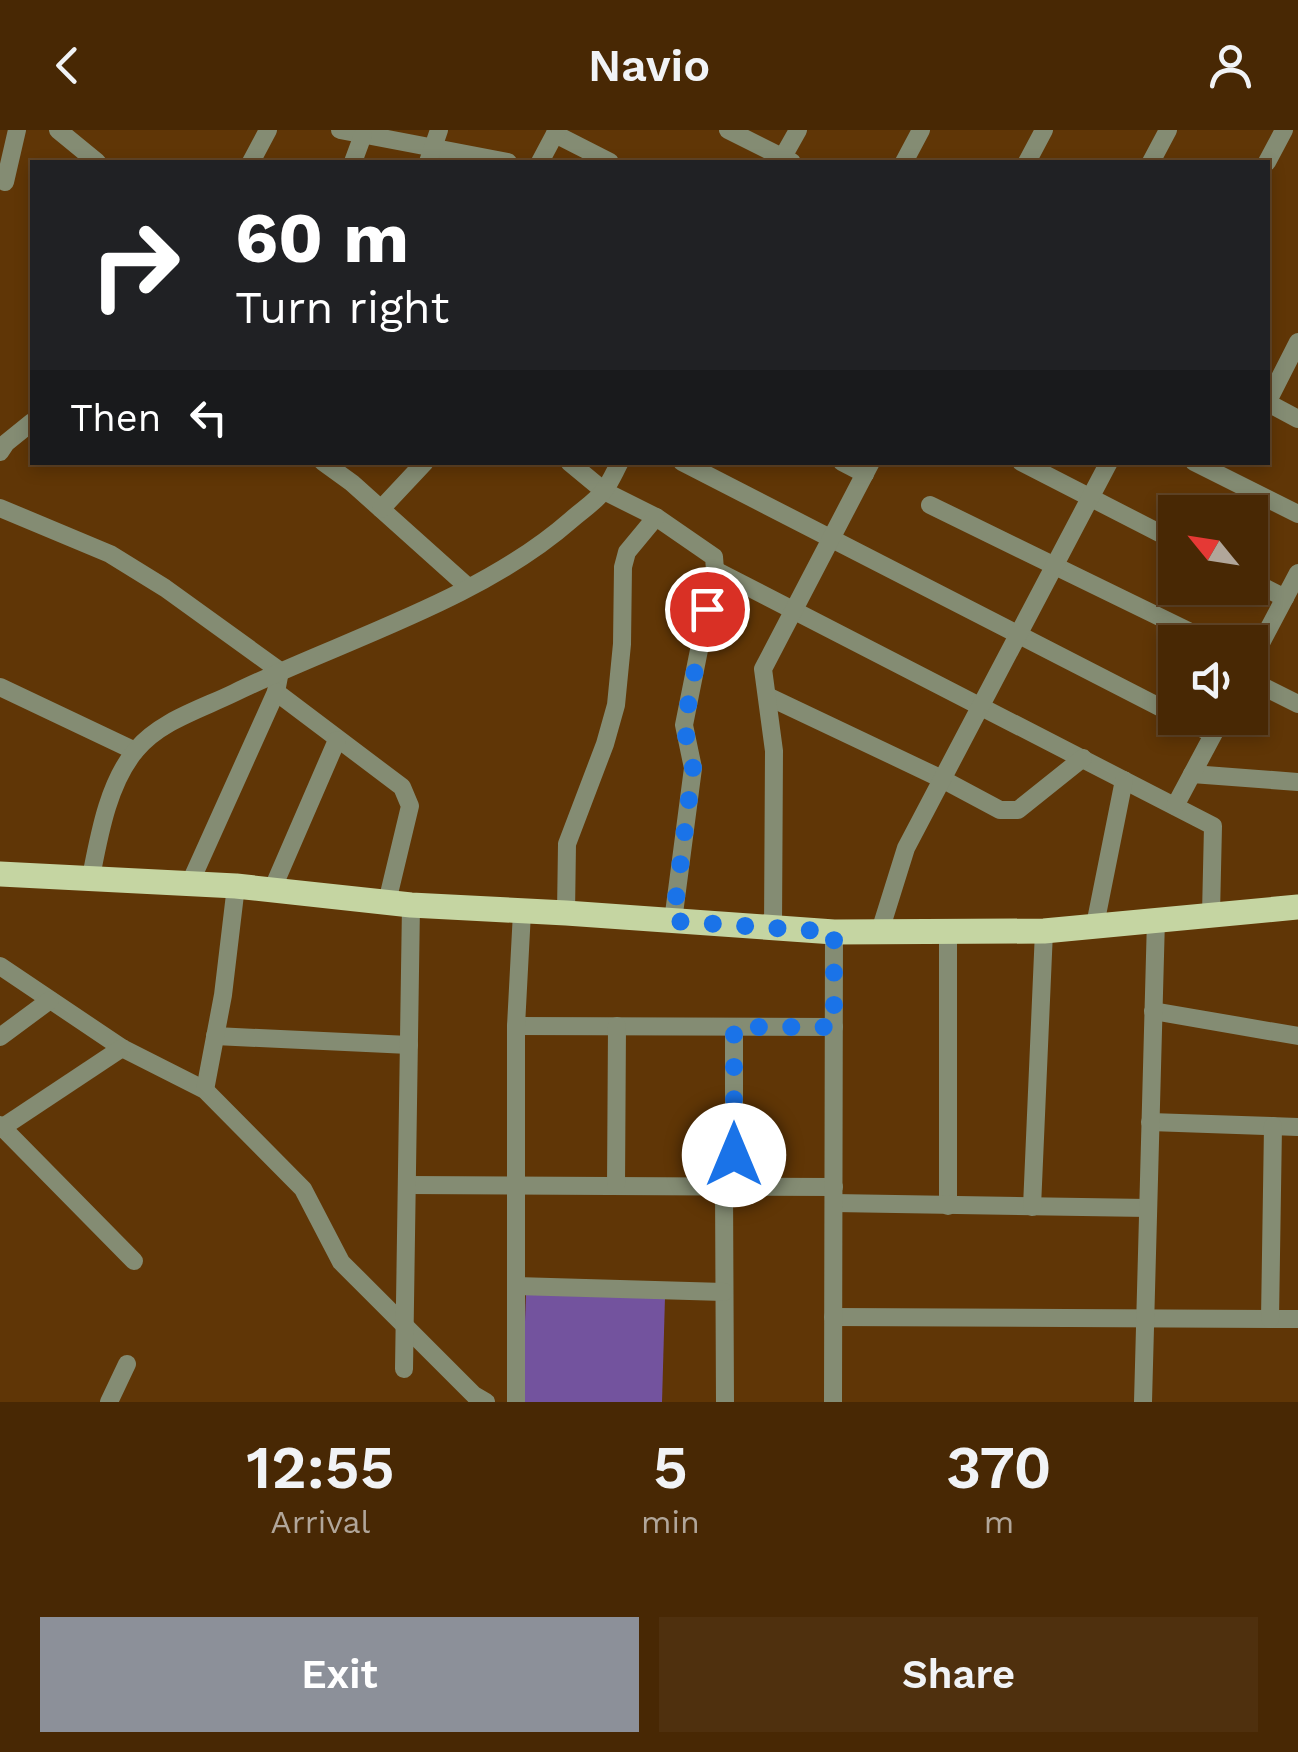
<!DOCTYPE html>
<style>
body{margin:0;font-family:"Work Sans",sans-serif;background:#4f300e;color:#f1f3f6;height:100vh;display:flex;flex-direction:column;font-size:38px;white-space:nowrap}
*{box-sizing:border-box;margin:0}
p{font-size:32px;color:#b1a69a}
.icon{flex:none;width:55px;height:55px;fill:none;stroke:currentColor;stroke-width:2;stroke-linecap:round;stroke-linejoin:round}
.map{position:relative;height:1272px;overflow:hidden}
.panel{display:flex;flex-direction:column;background:#482804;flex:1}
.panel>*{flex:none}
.guide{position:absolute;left:30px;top:30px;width:1240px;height:305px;border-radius:0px;box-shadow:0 5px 15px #0003,0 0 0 2px #604426;background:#202124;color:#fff;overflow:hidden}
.needle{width:65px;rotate:300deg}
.fabs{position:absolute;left:1158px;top:365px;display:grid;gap:20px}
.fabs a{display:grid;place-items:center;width:110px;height:110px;border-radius:0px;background:#482804;box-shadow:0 5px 15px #0003,0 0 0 2px #604426;font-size:50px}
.pin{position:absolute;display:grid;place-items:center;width:85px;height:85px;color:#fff;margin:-42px;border:5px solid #fff;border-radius:50%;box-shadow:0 2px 10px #0007}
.me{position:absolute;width:110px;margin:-55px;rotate:0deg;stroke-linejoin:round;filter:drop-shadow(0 0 8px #0008)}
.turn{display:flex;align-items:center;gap:35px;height:210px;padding:0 40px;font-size:45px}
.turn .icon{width:130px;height:130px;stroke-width:2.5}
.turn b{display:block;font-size:70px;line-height:85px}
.then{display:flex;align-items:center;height:95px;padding:0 40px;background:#0003;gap:20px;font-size:38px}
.eta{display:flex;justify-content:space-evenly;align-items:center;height:170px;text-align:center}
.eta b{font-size:60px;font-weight:600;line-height:70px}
.primary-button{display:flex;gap:20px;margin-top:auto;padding:20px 40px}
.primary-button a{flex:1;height:115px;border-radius:0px;background:#8c9099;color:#fff;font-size:40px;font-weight:600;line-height:115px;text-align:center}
.primary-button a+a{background:#4f300e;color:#f1f3f6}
header{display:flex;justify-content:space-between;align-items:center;height:130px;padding:0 40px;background:#482804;font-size:45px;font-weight:600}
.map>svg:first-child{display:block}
</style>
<header><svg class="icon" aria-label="back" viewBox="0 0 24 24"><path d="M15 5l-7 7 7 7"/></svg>Navio<svg class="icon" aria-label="person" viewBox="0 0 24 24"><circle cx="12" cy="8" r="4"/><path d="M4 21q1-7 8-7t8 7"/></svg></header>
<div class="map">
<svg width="1298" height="1272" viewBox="0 0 1298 1272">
<rect width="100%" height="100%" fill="#603606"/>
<path fill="#73539e" d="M526,1164l139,3 -3,105h-140z"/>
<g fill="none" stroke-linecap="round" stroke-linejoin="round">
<g stroke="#848c73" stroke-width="18">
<path d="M58,0l39,32"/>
<path d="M340,0l168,32"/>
<path d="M728,0l64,32"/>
<path d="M555,4l55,28"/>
<path d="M251,32l17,-32"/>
<path d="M353,32l10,-27"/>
<path d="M428,32l11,-32"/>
<path d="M540,32l17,-32"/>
<path d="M780,32l18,-32"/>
<path d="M904,32l17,-32"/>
<path d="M1027,32l17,-32"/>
<path d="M1151,32l17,-32"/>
<path d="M1267,32l17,-32"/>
<path d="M5,52l12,-52"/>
<path d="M1268,271l30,-59"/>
<path d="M1268,273l30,16"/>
<path d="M0,322l6,-9 26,-21"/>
<path d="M323,332l29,21 116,104"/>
<path d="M569,332l35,29 52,26 58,40 1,13 -31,155 9,43 -20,153"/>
<path d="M682,332l493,253"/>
<path d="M842,332l23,12"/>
<path d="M1021,332l154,79"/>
<path d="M1194,332l104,52"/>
<path d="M930,375l281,137"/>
<path d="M0,378l110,46 55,34 115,83 -4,21 -86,191"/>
<path d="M381,379l44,-47"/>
<path d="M715,440l498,256 -2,88"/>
<path d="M1250,450l35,18"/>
<path d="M1250,534l48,-91"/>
<path d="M1250,550l48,24"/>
<path d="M0,557l135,64"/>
<path d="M276,562l126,95 8,19 -23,96"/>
<path d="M767,566l175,83 58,31h18l65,-52"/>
<path d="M1180,588l33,16"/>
<path d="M1192,644l106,8"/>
<path d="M1175,676l47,-88"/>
<path d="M91,747c8,-41 17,-94 45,-127 24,-29 65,-41 98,-57 109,-53 246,-93 337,-173 11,-10 26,-19 34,-31 6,-8 10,-18 15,-27"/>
<path d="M272,760l65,-150"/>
<path d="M566,783l1,-69 38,-100 11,-39 6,-61 1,-77 4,-15 29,-35"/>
<path d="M1095,795l29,-145"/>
<path d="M773,798l1,-177 -11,-82 108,-207"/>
<path d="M880,801l26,-83 203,-386"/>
<path d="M948,802v274"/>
<path d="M0,836l122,82 83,42 98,99 38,73 133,133 12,7"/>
<path d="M1153,881l145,25"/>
<path d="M516,896l318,1"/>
<path d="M734,897v160"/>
<path d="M215,906l194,9"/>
<path d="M0,907l50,-37"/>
<path d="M205,960l18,-95 13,-109"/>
<path d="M1150,992l148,5"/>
<path d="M0,995l134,136"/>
<path d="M0,999l122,-81"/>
<path d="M407,1055l427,2"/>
<path d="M616,1056l1,-160"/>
<path d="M724,1057l1,215"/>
<path d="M834,1073l314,5"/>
<path d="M1032,1077l12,-276"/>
<path d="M516,1156l208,6"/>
<path d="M833,1187l465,2"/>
<path d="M1270,1189l3,-193"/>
<path d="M404,1239l7,-464"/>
<path d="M109,1272l18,-38"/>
<path d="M516,1272v-376l6,-114"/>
<path d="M833,1272l1,-470"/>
<path d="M1143,1272l13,-483"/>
</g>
<path stroke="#c5d5a2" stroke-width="25" d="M0,744l236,12 175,19 155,8 268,19 210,-1 254,-24"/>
</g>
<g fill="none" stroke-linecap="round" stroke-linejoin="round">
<path stroke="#1a73e8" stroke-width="18" stroke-dasharray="0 32.4" d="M707,479l-23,117 9,42 -20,153 161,11v95h-100v128"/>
</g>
</svg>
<div class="fabs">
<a><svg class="needle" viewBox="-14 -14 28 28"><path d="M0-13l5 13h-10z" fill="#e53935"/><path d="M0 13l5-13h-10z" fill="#b1a69a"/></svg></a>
<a><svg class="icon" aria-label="sound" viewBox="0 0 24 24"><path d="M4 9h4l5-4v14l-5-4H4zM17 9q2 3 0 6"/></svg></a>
</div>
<div class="pin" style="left:707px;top:479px;background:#d93025"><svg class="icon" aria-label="arrive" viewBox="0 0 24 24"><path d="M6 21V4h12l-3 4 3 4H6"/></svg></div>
<svg class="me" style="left:734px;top:1025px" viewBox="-20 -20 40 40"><circle r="19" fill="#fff"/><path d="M0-13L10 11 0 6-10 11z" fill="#1a73e8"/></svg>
<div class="guide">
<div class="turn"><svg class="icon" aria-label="right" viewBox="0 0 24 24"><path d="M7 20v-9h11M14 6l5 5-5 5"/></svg><div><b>60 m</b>Turn right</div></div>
<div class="then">Then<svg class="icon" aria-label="left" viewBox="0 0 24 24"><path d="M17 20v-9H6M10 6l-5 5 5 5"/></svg></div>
</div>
</div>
<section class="panel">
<div class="eta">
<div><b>12:55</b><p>Arrival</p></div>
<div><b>5</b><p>min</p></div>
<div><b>370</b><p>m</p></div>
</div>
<div class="primary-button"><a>Exit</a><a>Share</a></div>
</section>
